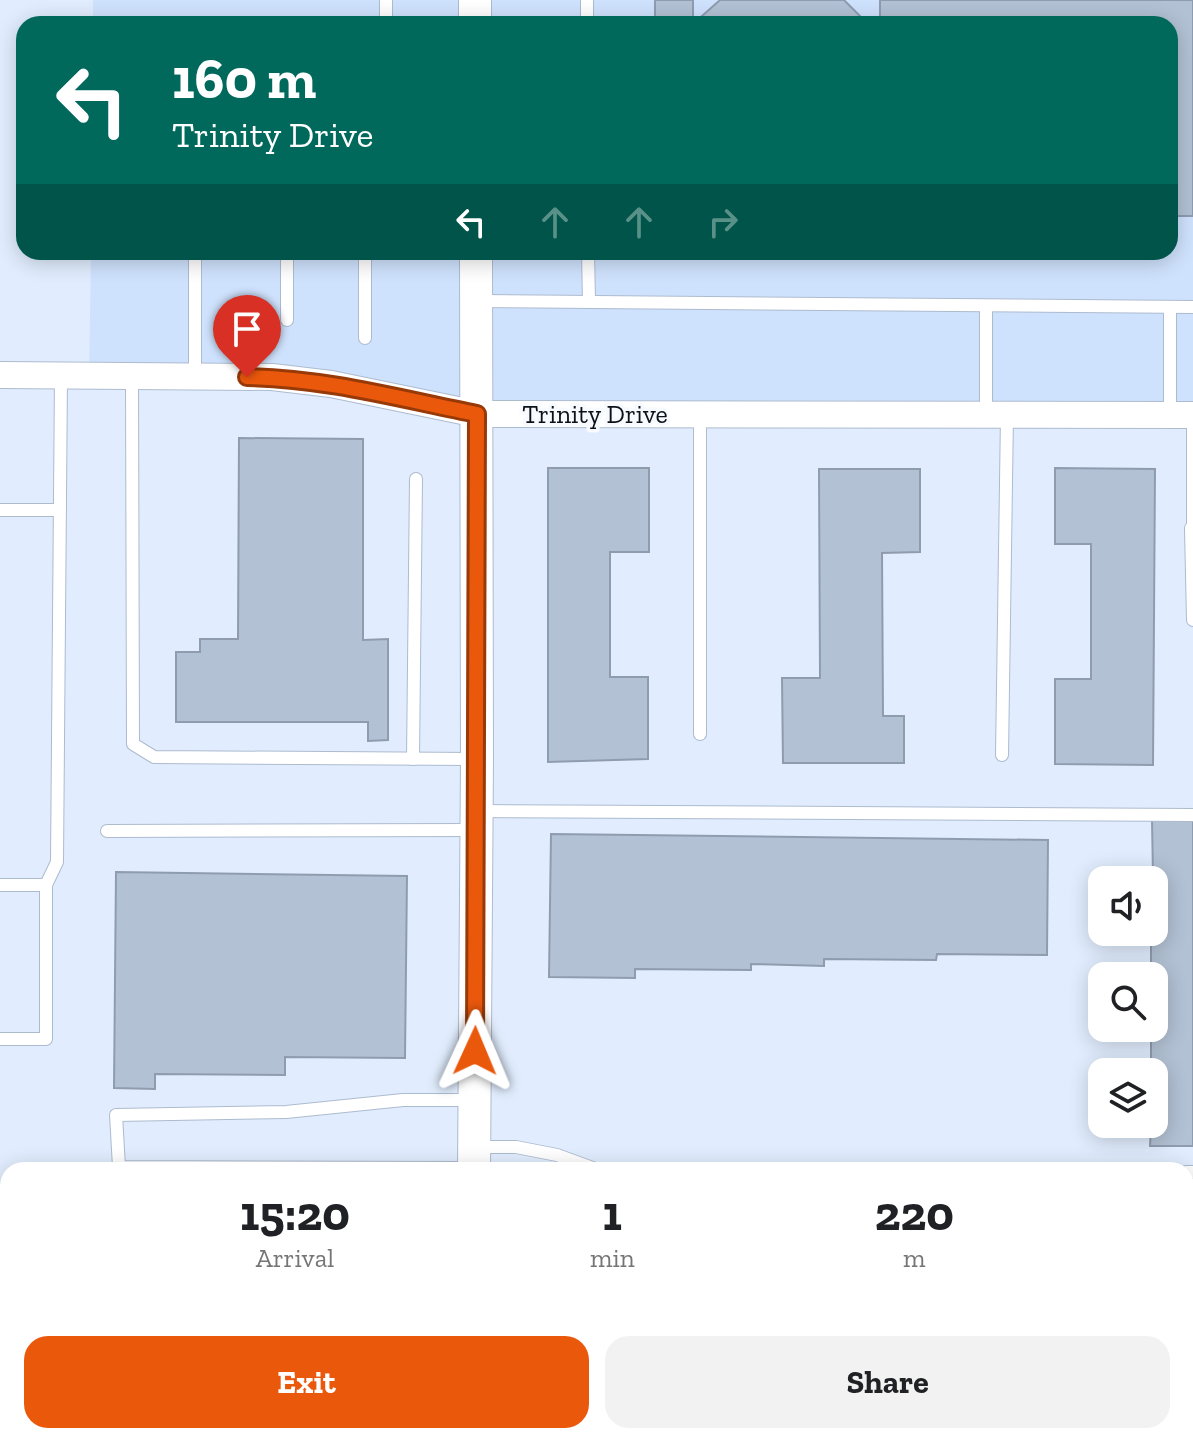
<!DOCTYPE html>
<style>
body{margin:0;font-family:"Zilla Slab",serif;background:#f2f2f2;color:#202124;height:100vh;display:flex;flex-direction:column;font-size:30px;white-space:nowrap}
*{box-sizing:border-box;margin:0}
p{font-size:26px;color:#757577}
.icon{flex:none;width:44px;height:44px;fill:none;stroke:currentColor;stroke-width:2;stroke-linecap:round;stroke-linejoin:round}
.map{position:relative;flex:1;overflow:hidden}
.drawer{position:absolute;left:0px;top:1162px;width:1194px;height:282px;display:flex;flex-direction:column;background:#fff;border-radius:24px 24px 0 0;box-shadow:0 4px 20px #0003}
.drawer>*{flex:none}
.top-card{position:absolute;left:16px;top:16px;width:1162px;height:244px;border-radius:24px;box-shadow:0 4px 20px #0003;background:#00695c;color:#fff;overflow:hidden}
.buttons{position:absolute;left:1088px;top:866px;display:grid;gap:16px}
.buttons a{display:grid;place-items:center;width:80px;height:80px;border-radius:16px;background:#fff;box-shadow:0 4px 20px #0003;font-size:40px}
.pin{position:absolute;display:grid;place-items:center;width:68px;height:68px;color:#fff;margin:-82px -34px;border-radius:50% 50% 50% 0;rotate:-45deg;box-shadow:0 0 8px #0007}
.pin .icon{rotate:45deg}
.me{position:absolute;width:88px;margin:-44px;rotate:1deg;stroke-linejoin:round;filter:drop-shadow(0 0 6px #0008)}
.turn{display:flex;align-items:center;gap:28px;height:168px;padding:0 24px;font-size:36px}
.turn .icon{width:104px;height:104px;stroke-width:2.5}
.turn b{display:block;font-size:56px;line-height:68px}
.lanes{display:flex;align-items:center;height:76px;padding:0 24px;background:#0003;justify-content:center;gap:40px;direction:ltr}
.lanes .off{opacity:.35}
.eta{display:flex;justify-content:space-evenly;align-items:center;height:136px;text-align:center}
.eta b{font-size:48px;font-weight:700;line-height:56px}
.primary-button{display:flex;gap:16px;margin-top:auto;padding:16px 24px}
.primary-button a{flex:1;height:92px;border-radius:24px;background:#ea580c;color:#fff;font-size:32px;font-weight:700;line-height:92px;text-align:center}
.primary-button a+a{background:#f2f2f2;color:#202124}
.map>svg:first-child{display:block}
</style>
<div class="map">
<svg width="1193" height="1443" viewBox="0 0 1193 1443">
<rect width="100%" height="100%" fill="#e1edfe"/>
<path fill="#cfe2fd" d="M93,0h1100v415l-716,-1 -146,-29 -242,-9 2,-124h1079v-228h-1077z"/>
<g fill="#b2c1d4" stroke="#8f9cb0" stroke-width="2">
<rect x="655" y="0" width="38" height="24"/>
<path d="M720,0h124l24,24h-175z"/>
<path d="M880,0h313v216h-23v-192h-290z"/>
<path d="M239,438l124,1v201l25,-1v101l-20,1v-19h-192v-70h24v-13h38z"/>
<path d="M548,468h101v84h-39v125h38v82l-100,3z"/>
<path d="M1055,468l100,1 -2,296 -98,-1v-85h36v-135h-36z"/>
<path d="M819,469h101v83l-38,1 1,163h21v47h-121l-1,-85h38z"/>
<path d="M1152,820h41v326h-43l1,-22h3v-52h-3v-44h3v-52h-3v-44h3z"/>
<path d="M551,834l497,6 -1,115 -110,-1 -1,6 -112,-1v7l-73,-2v6l-116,-1v9l-86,-1z"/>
<path d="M116,872l291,4 -2,182 -120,-1v18l-130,-1v15l-41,-1z"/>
<path d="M1186,1337h7v106h-410v-7h403z"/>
<rect x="198" y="1436" width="145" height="7"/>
</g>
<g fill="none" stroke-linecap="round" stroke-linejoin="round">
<defs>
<g id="service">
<path d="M386,0v24"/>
<path d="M587,0v24"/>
<path d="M195,252v125"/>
<path d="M588,252l1,49"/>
<path d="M476,301l717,6"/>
<path d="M287,320v-68"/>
<path d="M365,338v-86"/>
<path d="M132,377l1,367 21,13 320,2"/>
<path d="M700,414v320"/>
<path d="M986,415v-109"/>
<path d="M1170,415v-107"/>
<path d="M1193,422v106"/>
<path d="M0,510h60"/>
<path d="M1191,528l2,92"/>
<path d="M1002,755l5,-340"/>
<path d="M413,759l3,-280"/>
<path d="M477,811l716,4"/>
<path d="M107,831l369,-1"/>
<path d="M0,885h46"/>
<path d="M0,1039h46v-154l11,-23 4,-486"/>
<path d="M477,1147h39l41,8 41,15"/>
<path d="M473,1168l-354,-1 -3,-52 170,-3 117,-12h71"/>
<path d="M1186,1172h7"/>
<path d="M134,1443v-7"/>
<path d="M387,1443v-7"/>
</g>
<path id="minor" d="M0,375l272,2 59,7 146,30 716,1"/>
<g id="tertiary">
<path d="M475,0v24"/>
<path d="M474,1170l3,-411 -1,-507"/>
<path d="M473,1443v-7"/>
</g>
</defs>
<use href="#service" stroke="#adbbcf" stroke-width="14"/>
<use href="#minor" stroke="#adbbcf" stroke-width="28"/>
<use href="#tertiary" stroke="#adbbcf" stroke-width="34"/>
<use href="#service" stroke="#fff" stroke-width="12"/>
<use href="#minor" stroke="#fff" stroke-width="26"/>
<use href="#tertiary" stroke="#fff" stroke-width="32"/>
</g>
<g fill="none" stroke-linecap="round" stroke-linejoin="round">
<defs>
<path id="route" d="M247,377c77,1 154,22 230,37l-2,637"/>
</defs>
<use href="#route" stroke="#983908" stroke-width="20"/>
<use href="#route" stroke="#ea580c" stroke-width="14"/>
</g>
<g text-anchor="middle" stroke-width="7" stroke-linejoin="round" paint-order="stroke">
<g font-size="26" fill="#0c1118" stroke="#f7fafe">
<text x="595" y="423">Trinity Drive</text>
</g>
</g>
</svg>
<div class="buttons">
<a><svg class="icon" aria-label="sound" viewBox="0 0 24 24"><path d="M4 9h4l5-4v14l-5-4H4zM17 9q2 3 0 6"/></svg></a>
<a><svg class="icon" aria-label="search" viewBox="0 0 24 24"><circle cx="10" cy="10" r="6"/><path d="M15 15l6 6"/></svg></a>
<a><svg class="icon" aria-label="layers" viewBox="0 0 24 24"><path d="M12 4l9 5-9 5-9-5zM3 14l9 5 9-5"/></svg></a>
</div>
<div class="pin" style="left:247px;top:377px;background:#d93025"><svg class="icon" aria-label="arrive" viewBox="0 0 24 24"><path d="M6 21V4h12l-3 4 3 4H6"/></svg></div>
<svg class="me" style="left:475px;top:1051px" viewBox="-20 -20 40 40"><path d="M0-17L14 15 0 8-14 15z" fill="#ea580c" stroke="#fff" stroke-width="4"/></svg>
<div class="top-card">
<div class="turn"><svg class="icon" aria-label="left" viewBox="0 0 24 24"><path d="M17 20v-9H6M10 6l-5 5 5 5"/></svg><div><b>160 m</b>Trinity Drive</div></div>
<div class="lanes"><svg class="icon" aria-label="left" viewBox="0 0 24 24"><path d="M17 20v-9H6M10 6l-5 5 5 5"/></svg><svg class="icon off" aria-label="ahead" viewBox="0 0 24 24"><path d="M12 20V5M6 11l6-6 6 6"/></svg><svg class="icon off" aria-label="ahead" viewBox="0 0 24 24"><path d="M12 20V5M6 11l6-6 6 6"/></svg><svg class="icon off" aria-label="right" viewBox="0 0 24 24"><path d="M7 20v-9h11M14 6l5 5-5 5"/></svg></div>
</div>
<section class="drawer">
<div class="eta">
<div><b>15:20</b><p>Arrival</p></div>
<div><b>1</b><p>min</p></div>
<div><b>220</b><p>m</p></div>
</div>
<div class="primary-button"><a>Exit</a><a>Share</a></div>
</section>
</div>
